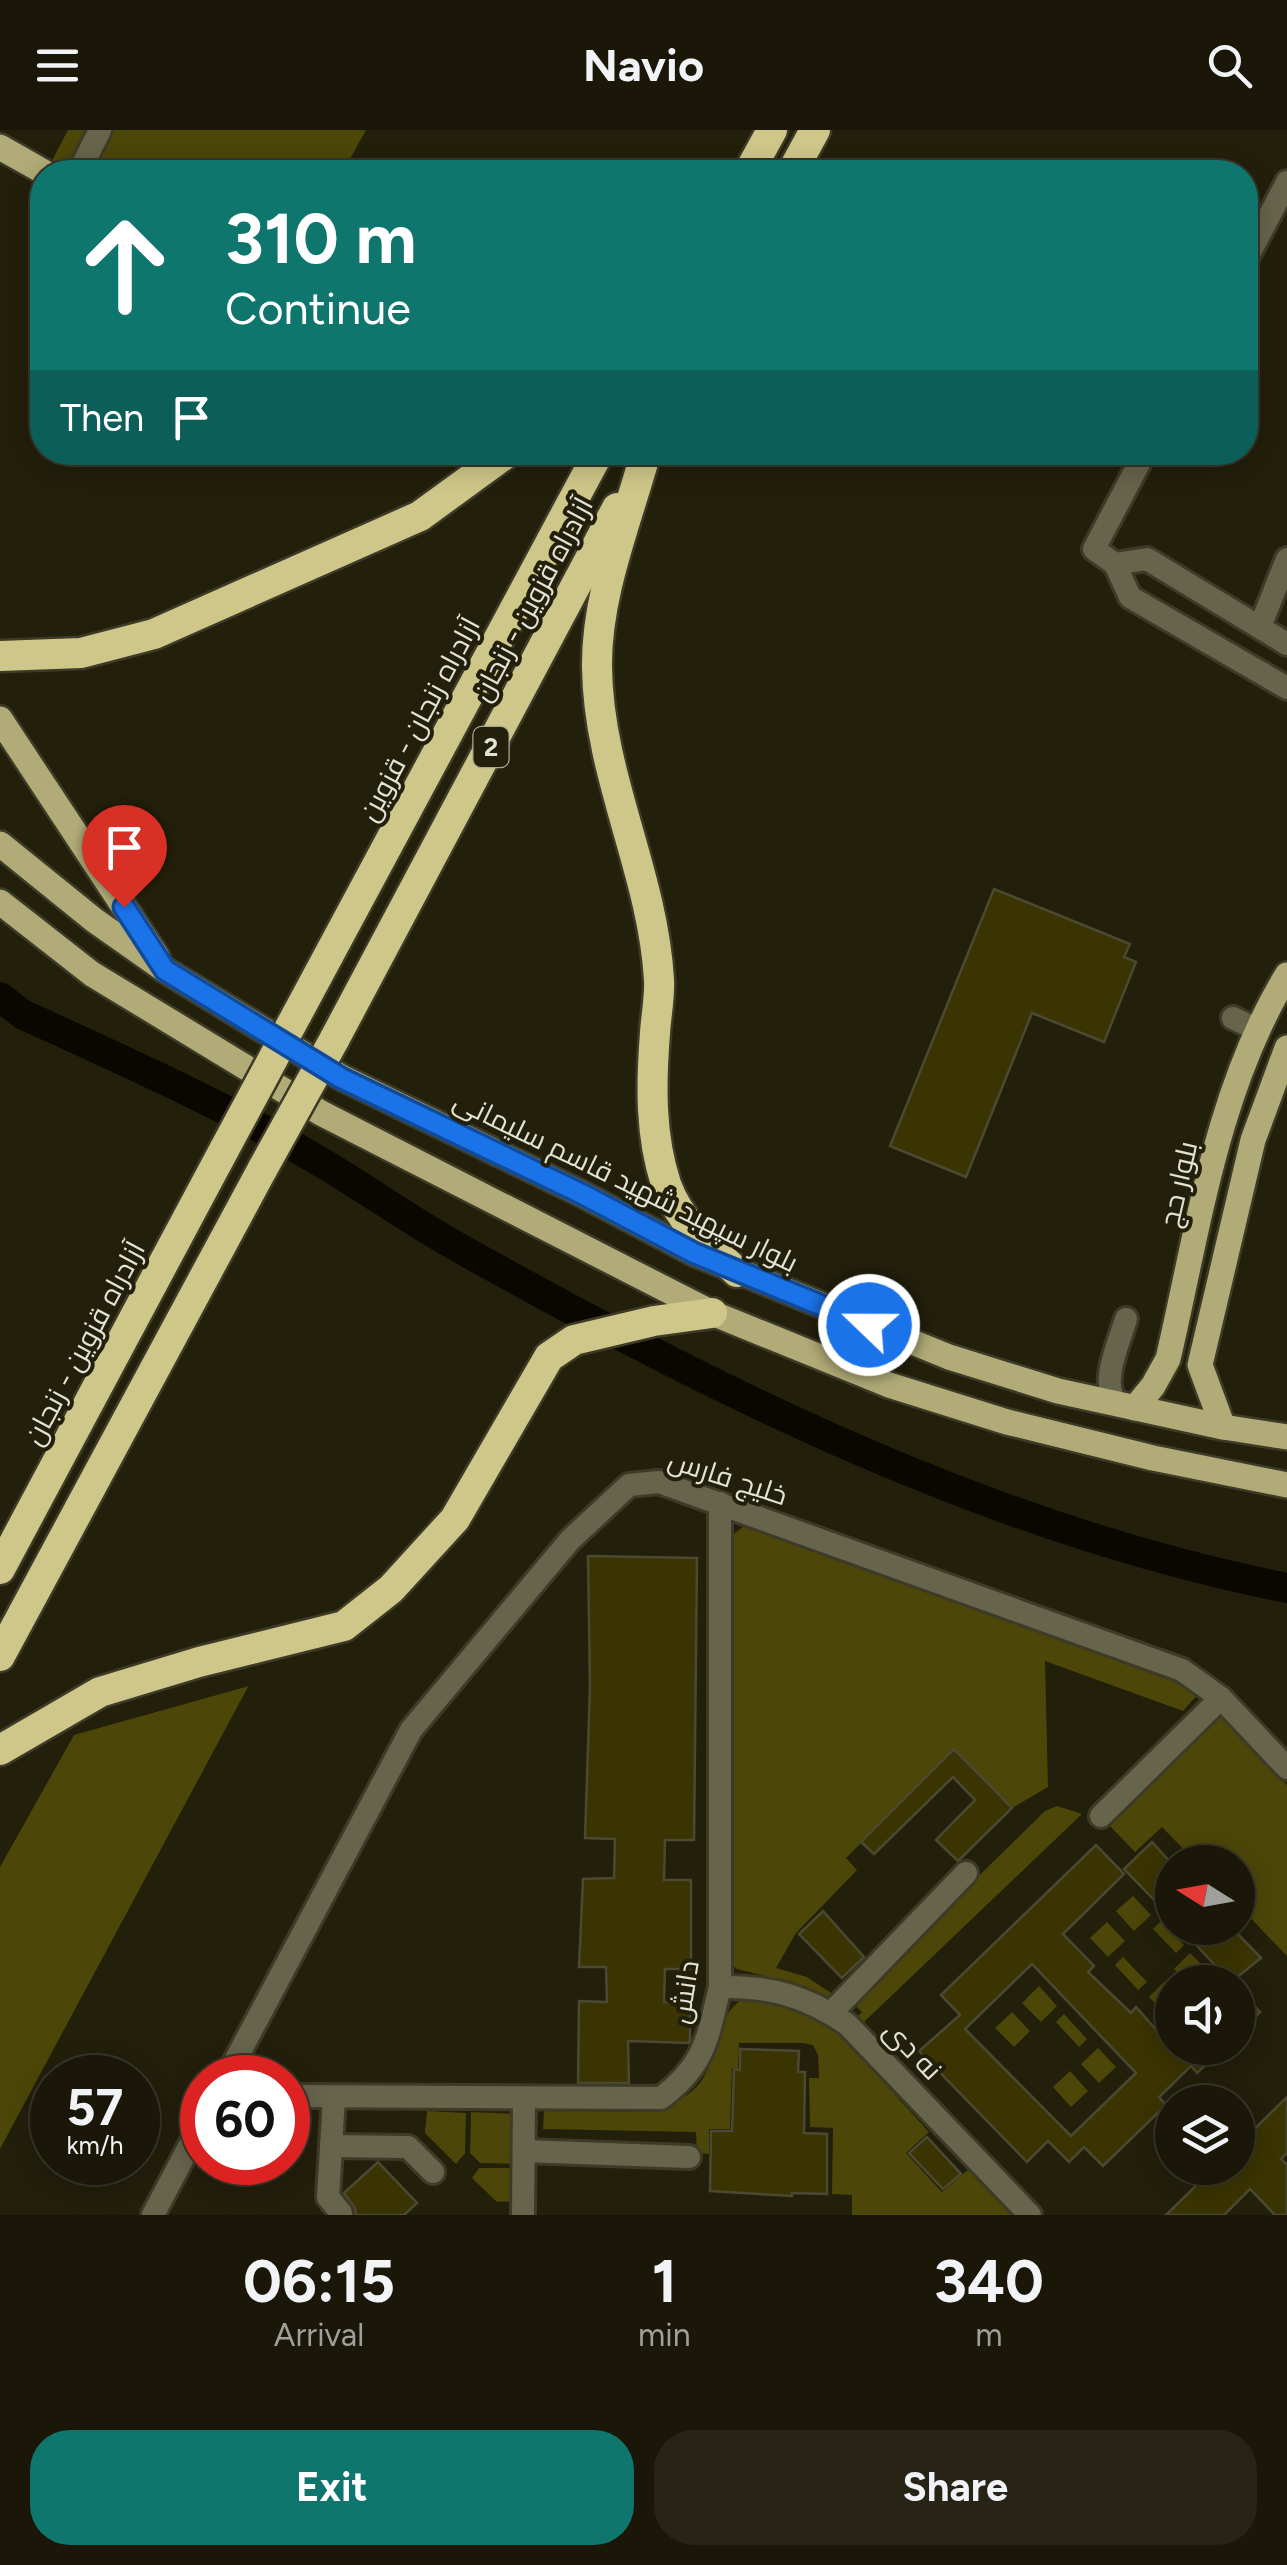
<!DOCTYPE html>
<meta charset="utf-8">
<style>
body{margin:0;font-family:Figtree,Cairo,sans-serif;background:#272416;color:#f1f3f6;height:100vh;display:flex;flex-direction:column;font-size:38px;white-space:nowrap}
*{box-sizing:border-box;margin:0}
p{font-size:32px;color:#9f9f9c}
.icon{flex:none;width:55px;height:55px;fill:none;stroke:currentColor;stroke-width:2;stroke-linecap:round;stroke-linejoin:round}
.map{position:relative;height:2085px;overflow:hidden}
.details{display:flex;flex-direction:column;background:#1a1708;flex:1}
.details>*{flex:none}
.top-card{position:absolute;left:30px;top:30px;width:1228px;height:305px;border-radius:40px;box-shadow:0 5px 25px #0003,0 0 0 2px #383629;background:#0f766e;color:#fff;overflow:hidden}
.needle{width:65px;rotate:281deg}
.controls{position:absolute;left:1155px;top:1715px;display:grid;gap:20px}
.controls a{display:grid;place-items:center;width:100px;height:100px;border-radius:50%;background:#1a1708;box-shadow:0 5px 25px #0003,0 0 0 2px #383629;font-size:50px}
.speed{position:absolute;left:30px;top:1925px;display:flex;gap:20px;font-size:50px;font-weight:700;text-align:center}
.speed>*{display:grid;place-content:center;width:130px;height:130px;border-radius:50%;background:#1a1708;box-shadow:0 5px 25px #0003,0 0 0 2px #383629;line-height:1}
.speed small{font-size:25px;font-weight:400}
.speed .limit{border:15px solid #d22;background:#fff;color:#111}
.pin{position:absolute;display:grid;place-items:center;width:85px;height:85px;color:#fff;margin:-102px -42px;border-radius:50% 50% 50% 0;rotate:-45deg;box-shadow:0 0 10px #0007}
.pin .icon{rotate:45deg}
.me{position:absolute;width:110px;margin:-55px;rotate:292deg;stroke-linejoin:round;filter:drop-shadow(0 0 8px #0008)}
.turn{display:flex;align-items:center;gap:35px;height:210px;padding:0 30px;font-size:45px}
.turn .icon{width:130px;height:130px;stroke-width:2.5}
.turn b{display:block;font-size:70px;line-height:85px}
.then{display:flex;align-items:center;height:95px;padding:0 30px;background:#0003;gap:20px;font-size:38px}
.eta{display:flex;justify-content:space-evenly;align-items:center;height:170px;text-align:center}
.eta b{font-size:60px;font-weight:700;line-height:70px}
.action{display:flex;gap:20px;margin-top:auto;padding:20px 30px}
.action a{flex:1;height:115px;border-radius:40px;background:#0f766e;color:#fff;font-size:40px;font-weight:700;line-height:115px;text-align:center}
.action a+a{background:#272416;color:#f1f3f6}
header{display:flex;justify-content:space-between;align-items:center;height:130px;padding:0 30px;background:#1a1708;font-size:45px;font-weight:700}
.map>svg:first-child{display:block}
</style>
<header><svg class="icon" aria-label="menu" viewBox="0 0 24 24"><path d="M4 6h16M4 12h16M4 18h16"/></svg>Navio<svg class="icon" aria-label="search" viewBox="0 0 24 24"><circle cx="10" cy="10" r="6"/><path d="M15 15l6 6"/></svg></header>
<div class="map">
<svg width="1287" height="2085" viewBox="0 0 1287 2085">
<rect width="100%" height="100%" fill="#221f0b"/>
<g fill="#4d4609">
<path d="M68,0h298l-23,42h-297z"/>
<path d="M747,1394l434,160 17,10 -15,17 -138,-50 3,126 -36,21 -58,-58 -108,108 11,12 -61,63 -20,35 31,9 33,22 -6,8 -34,-22 -63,-16 -12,-10v-419z"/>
<path d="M249,1556v-1l-249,464v-282l74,-132z"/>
<path d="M1221,1586l66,69v171l-49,-51v-43h-42l-34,-35 -27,25 -26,-27z"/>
<path d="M1057,1676l25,8 -219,209 -6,-6 5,-5 -11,-11 194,-190z"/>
<path d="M1133,1766l18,19 -17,16 -18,-20z"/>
<path d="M1161,1791l23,24 -8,8 -23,-24z"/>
<path d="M1107,1792l18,19 -17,16 -18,-19z"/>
<path d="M1190,1823l19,19 -11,10h-12l-12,-13z"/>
<path d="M1123,1827l24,25 -9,8 -23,-25z"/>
<path d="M1165,1851l7,7v22l-5,6 -18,-19z"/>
<path d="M1039,1856l18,20 -16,16 -19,-19z"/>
<path d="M746,1866l37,2 52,31 94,103 -23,21 36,39 27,-23 46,46h-163v-20l-20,-1 1,-66 -23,-1 -1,-49h10l-1,-23 -5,-10 -10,-2h-64l-1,25h-6l-2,61h-21v25l-12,-1 -1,-21 -153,-3 1,-20c52,1 149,18 166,-47 7,-28 11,-49 36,-66z"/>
<path d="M1012,1882l18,19 -16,16 -19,-19z"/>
<path d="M1064,1884l23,25 -8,8 -23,-25z"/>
<path d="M1098,1918l18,19 -17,16 -18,-19z"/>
<path d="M1070,1941l18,20 -17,16 -18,-20z"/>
<path d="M427,1981l39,2 -1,40 -9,11 -31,-31z"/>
<path d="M471,1982l46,2v50l-37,-1 -10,-10z"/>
<path d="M479,2038h38v33l-20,1 -25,-24z"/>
</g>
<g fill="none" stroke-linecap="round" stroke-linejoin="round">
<path stroke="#0a0600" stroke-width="30" d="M0,867l22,17c100,46 202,91 297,147 46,27 89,58 135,84 259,146 539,285 833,343"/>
</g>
<g fill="#3a3402" stroke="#4c4933" stroke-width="2.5" fill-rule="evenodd">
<path d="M994,759l136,55 -6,13 12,5 -32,80 -72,-29 -66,164 -76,-31z"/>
<path d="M588,1426l109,2 -3,282h-29l-1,40h27v89h-26l-1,33 26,2v35l-1,4 -61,-2 1,42h-51l1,-82 28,1 -1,-35h-27l4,-88 31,-1 1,-39 -30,-1 5,-151z"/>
<path d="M954,1619l58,59 -54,53 -22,-21 39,-40 -22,-23 -79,77 -13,-12z"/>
<path d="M1152,1712l20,22v32l-11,11 -37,-38z"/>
<path d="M1096,1715l28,29 -61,60 31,32 -6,6 43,41 5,-6 36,41h52l-27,25 -6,-7 -32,31 7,8 -63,61 -19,-19 -15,15 -21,-21 -21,21 -108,-111 41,-36 -19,-20zM1032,1834l104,109 -65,63 -106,-107z"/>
<path d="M823,1781l41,46 -22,21 -43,-44z"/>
<path d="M1191,1798h41l29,30 -30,24 -33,-35 6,-5z"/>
<path d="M1238,1859l22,23 -22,22z"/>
<path d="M740,1919l59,2 -1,21h7l-1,61 23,1v60l-35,-1v3l-82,-5 1,-60h21l2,-62 6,1z"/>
<path d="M1287,1967v56l-6,6 6,6v50h-12l-25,-26 -26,26h-58l48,-47h24v-23z"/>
<path d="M927,2007l34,37 -18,15 -34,-36z"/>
<path d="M378,2032l39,41 -13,12h-48l-1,-7 -11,-15z"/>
</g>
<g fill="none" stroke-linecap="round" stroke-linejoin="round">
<defs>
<g id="minor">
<path d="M79,42l21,-42"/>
<path d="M1245,132l42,-80"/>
<path d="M1145,322l-51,97 21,15 15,33 157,91"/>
<path d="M1115,434l32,-5 140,85"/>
<path d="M1260,497l27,-68"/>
<path d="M1233,888l25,12"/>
<path d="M1117,1274c-18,-20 2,-61 9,-85"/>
<path d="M1101,1686l120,-118"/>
<path d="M720,1857c50,-1 86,9 127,37l183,191"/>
<path d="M831,1883l135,-140"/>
<path d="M226,1948l185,-348 159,-190 59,-55 30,-3 523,188 39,28 66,70"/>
<path d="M288,1966l373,2c45,-34 46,-59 59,-111v-484"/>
<path d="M334,1967l-6,100 13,16"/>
<path d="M331,2016l77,1 25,25"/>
<path d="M524,2021l165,6"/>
<path d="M153,2085l49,-93"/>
<path d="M523,2085l1,-117"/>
</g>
<g id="major">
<path d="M0,17l44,25"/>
<path d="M0,589l157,238"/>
<path d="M0,714l94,76 71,50 176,107 241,117 112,59 255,104 109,34 165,36 64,10"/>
<path d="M0,772l92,72 229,139 391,200 177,72 118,37 146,36 134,27"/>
<path d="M1135,1278l18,-22 15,-27c30,-129 49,-270 119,-384"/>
<path d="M1223,1297l-23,-62 53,-225 34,-92"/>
</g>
<g id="highway">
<path d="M749,42l23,-42"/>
<path d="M792,42l23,-42"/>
<path d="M646,322c-19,69 -50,143 -49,215 1,108 56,206 62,313 1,17 -3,36 -4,53 -4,51 -5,102 11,151 13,37 42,62 71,88"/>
<path d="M0,526l81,-3 73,-19 266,-118 88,-64"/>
<path d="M296,886l303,-564"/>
<path d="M334,910l283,-532"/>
<path d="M0,1439l225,-421"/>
<path d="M0,1526l263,-488"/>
<path d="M0,1620l100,-58 99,-30 145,-36 47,-37 64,-70 94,-162 25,-17 80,-19 58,-8"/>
</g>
</defs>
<use href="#minor" stroke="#3d3a27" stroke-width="28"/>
<use href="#major" stroke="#3d3a27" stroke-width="30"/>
<use href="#highway" stroke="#3d3a27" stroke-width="35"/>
<use href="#minor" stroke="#67644c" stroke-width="22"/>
<use href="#major" stroke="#b1ab77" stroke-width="25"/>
<use href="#highway" stroke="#cfc789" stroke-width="30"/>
<defs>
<g id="highway-bridge">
<path d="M225,1018l71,-132"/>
<path d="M263,1038l71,-128"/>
</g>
</defs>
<use href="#highway-bridge" stroke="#3d3a27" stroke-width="35" stroke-linecap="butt"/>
<use href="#highway-bridge" stroke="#cfc789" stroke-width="30"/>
</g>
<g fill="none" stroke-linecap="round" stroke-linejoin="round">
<defs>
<path id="route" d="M124,777l41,63 176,108 241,116 112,59 175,72"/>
</defs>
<use href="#route" stroke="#114b97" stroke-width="25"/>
<use href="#route" stroke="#1a73e8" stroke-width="18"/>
</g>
<g text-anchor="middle" stroke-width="8" stroke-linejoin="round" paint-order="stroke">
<rect fill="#221f0b" stroke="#a9a898" stroke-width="2.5" x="473.5" y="597" width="35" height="40" rx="8"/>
<g font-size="25" font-weight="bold" fill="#e3e2d5">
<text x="491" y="626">2</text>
</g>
<g font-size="28" fill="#e3e2d5" stroke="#221f0b">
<text transform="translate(532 469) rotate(-62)" y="10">آزادراه قزوین - زنجان</text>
<text transform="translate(419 589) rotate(-62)" y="10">آزادراه زنجان - قزوین</text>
<text transform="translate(626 1051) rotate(26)" y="10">بلوار سپهبد شهید قاسم سلیمانی</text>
<text transform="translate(1178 1054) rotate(-77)" y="10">بلوار حج</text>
<text transform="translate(84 1213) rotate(-62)" y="10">آزادراه قزوین - زنجان</text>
<text transform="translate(728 1347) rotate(18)" y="10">خلیج فارس</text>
<text transform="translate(684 1862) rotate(-81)" y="10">دانش</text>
<text transform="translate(913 1920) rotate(46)" y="10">نه دی</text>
</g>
</g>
</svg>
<div class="controls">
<a><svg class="needle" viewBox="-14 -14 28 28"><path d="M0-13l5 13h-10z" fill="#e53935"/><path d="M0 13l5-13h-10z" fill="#9f9f9c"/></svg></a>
<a><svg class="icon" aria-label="sound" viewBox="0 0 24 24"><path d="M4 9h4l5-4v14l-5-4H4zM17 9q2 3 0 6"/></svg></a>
<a><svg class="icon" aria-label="layers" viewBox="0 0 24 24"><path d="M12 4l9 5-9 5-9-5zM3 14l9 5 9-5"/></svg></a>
</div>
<div class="speed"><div>57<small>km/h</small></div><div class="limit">60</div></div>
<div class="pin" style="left:124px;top:777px;background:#d93025"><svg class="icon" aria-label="arrive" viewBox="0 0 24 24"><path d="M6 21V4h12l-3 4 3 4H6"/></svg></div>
<svg class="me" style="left:869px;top:1195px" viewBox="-20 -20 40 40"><circle r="17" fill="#1a73e8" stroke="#fff" stroke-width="3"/><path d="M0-11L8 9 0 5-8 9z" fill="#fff"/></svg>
<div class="top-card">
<div class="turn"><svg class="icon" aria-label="ahead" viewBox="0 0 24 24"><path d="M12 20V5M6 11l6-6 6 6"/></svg><div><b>310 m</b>Continue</div></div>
<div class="then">Then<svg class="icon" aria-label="arrive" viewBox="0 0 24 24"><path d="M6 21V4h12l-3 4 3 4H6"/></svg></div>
</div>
</div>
<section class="details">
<div class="eta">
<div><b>06:15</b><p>Arrival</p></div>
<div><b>1</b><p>min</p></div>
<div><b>340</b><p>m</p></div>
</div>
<div class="action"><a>Exit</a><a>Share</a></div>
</section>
